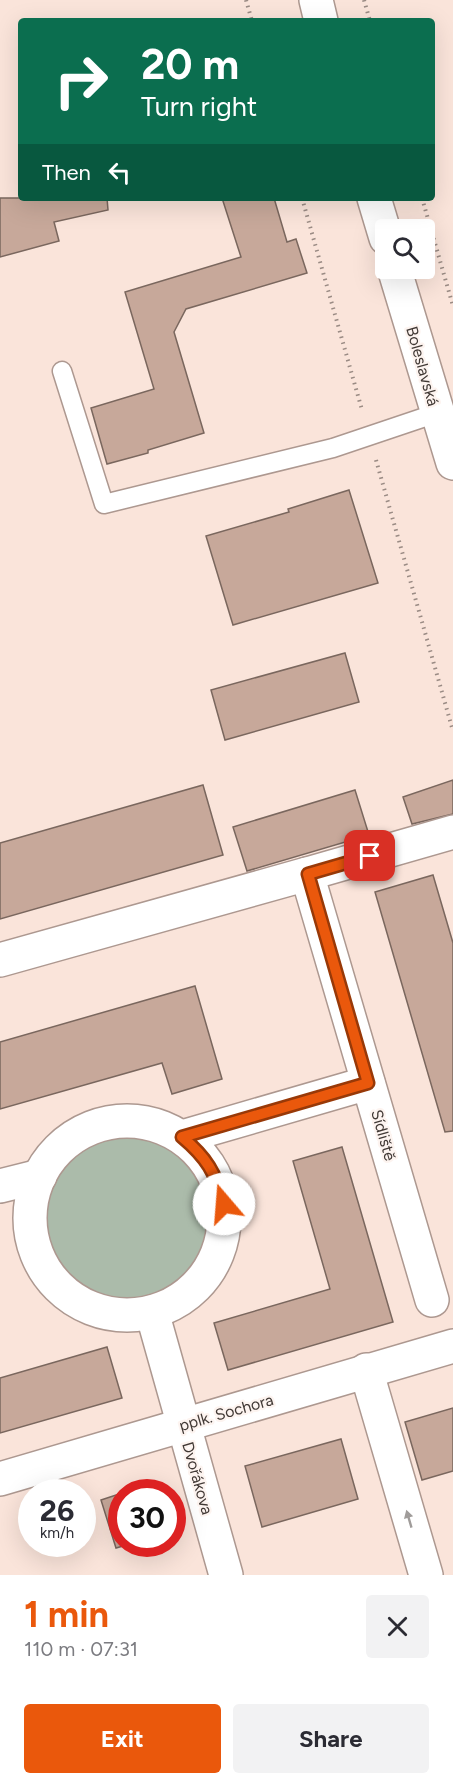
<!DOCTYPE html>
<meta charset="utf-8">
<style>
body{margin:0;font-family:Figtree,sans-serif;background:#f2f2f3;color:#2b2b33;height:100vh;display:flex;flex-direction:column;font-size:22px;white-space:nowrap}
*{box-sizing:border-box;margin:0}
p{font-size:20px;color:#7c7c81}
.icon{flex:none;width:33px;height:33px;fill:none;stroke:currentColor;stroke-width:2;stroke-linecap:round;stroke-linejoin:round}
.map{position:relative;height:1575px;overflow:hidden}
.panel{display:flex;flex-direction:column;background:#fff;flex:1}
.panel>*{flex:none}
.guide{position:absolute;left:18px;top:18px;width:417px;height:183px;border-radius:6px;box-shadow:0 6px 24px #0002;background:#0b6e4f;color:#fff;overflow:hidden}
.tools{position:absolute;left:375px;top:219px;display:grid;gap:12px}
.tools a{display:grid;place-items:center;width:60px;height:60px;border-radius:6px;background:#fff;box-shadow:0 6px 24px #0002;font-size:30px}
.speed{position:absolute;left:18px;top:1479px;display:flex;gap:12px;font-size:30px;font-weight:700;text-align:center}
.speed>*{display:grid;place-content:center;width:78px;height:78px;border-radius:50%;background:#fff;box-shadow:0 6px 24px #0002;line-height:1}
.speed small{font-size:15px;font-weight:400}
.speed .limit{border:9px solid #d22;background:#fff;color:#111}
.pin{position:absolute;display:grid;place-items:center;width:51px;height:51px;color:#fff;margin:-26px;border-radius:12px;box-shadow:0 3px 9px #0006}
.me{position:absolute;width:66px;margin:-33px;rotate:342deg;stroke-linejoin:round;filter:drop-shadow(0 0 4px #0008)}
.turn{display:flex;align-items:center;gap:21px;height:126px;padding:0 24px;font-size:27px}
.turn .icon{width:78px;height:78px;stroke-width:2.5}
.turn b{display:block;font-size:42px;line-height:51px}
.then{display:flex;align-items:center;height:57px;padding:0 24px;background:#0003;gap:12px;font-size:22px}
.round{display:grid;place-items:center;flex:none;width:63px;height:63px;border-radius:6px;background:#f2f2f3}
.head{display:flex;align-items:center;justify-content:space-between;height:102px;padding:0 24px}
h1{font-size:36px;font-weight:700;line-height:45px;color:#ea580c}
.cta{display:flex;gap:12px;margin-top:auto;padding:12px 24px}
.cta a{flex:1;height:69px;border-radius:6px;background:#ea580c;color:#fff;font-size:24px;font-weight:700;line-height:69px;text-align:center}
.cta a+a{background:#f2f2f3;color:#2b2b33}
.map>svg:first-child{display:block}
</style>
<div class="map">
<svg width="453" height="1575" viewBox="0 0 453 1575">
<rect width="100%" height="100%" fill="#fae4da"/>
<circle fill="#abbbaa" cx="127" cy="1218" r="80"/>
<g fill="#c7a89a" stroke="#7a675e" stroke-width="1.5">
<path d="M0,198h107l1,12 -54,12 5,19 -59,16z"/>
<path d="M222,198h52l13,44 9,-3 11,34 -121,36 -12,23 30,101 -56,17v3l-41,11 -16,-56 63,-19 -29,-97 116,-35z"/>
<path d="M349,490l29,93 -145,42 -27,-89 83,-24 -1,-3z"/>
<path d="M345,653l14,49 -134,38 -14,-50z"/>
<path d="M453,780v34l-41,10 -9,-27z"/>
<path d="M203,785l20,70 -223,64v-76z"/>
<path d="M355,790l14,45 -122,36 -14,-44z"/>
<path d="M433,875l20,68v188l-8,1 -70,-240z"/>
<path d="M195,986l27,93 -50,15 -10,-31 -162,46v-67z"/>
<path d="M342,1147l51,175 -165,48 -14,-47 116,-34 -37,-128z"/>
<path d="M107,1347l15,51 -122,35v-55z"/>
<path d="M453,1408v63l-31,9 -17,-58z"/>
<path d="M341,1439l17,60 -96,28 -17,-61z"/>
<path d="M145,1486l2,5 7,-2 1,3h-30z"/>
<path d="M122,1493v51h8l-14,4 -15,-48z"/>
</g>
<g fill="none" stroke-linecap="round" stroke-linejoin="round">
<defs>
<path id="lane" d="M62,371l42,133 229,-56 104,-35"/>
<g id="street">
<path d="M0,960l307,-86"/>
<circle cx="127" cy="1218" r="97"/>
<path d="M182,1137l186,-54"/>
<path d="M0,1186l40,-10"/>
<path d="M432,1300l-125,-426 146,-42"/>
<path d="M152,1312l74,263"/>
<path d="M366,1370l60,205"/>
<path d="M0,1479l453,-133"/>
</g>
<g id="secondary">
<path d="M316,0l5,21"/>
<path d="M374,198l12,40"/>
<path d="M394,268l59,195"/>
</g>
</defs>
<use href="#lane" stroke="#ad9890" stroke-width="21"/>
<use href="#street" stroke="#ad9890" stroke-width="36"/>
<use href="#secondary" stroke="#ad9890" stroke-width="36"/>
<g stroke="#9a8b84" stroke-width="4" stroke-dasharray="1.5 4.5" stroke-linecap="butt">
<path d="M246,0l6,21"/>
<path d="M364,0l6,21"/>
<path d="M302,198l60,212"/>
<path d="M422,198l31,108"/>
<path d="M376,460l77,271"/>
</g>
<use href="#lane" stroke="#fff" stroke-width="18"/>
<use href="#street" stroke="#fff" stroke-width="33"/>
<use href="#secondary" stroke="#fff" stroke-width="33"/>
</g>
<defs><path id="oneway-solid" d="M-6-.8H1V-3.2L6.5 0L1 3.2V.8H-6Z" transform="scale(1.5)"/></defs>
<use fill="#a09c9a" href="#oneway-solid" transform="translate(409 1519) rotate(-106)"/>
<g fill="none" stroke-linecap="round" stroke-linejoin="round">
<defs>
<path id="route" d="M224,1204c-8,-31 -18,-47 -42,-67l186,-54 -60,-209 62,-18"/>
</defs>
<use href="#route" stroke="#983908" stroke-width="15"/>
<use href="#route" stroke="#ea580c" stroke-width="10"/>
</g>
<g text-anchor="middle" stroke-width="4.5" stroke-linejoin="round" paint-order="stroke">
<g font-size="16" fill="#413935" stroke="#fdf4f0">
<text transform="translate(423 366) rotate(74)" y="6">Boleslavská</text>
<text transform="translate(384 1135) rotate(74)" y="6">Sídliště</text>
<text transform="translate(226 1412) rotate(-16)" y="6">pplk. Sochora</text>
<text transform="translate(198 1478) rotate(74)" y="6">Dvořákova</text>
</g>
</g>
</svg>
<div class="tools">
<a><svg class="icon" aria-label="search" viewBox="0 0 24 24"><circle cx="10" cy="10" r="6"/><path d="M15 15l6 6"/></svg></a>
</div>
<div class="speed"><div>26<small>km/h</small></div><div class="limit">30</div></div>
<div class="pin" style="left:370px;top:856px;background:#d93025"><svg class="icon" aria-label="arrive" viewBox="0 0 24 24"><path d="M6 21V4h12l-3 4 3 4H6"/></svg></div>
<svg class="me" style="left:224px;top:1204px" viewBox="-20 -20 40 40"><circle r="19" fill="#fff"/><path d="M0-13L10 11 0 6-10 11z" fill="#ea580c"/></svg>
<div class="guide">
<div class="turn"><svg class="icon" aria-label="right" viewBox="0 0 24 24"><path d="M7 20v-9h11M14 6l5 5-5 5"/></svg><div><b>20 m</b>Turn right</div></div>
<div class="then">Then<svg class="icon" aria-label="left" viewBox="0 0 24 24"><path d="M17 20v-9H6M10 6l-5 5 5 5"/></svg></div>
</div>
</div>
<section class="panel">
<div class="head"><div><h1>1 min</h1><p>110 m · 07:31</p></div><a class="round"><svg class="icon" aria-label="close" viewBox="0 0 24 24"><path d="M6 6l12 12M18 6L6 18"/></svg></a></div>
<div class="cta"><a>Exit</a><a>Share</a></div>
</section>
